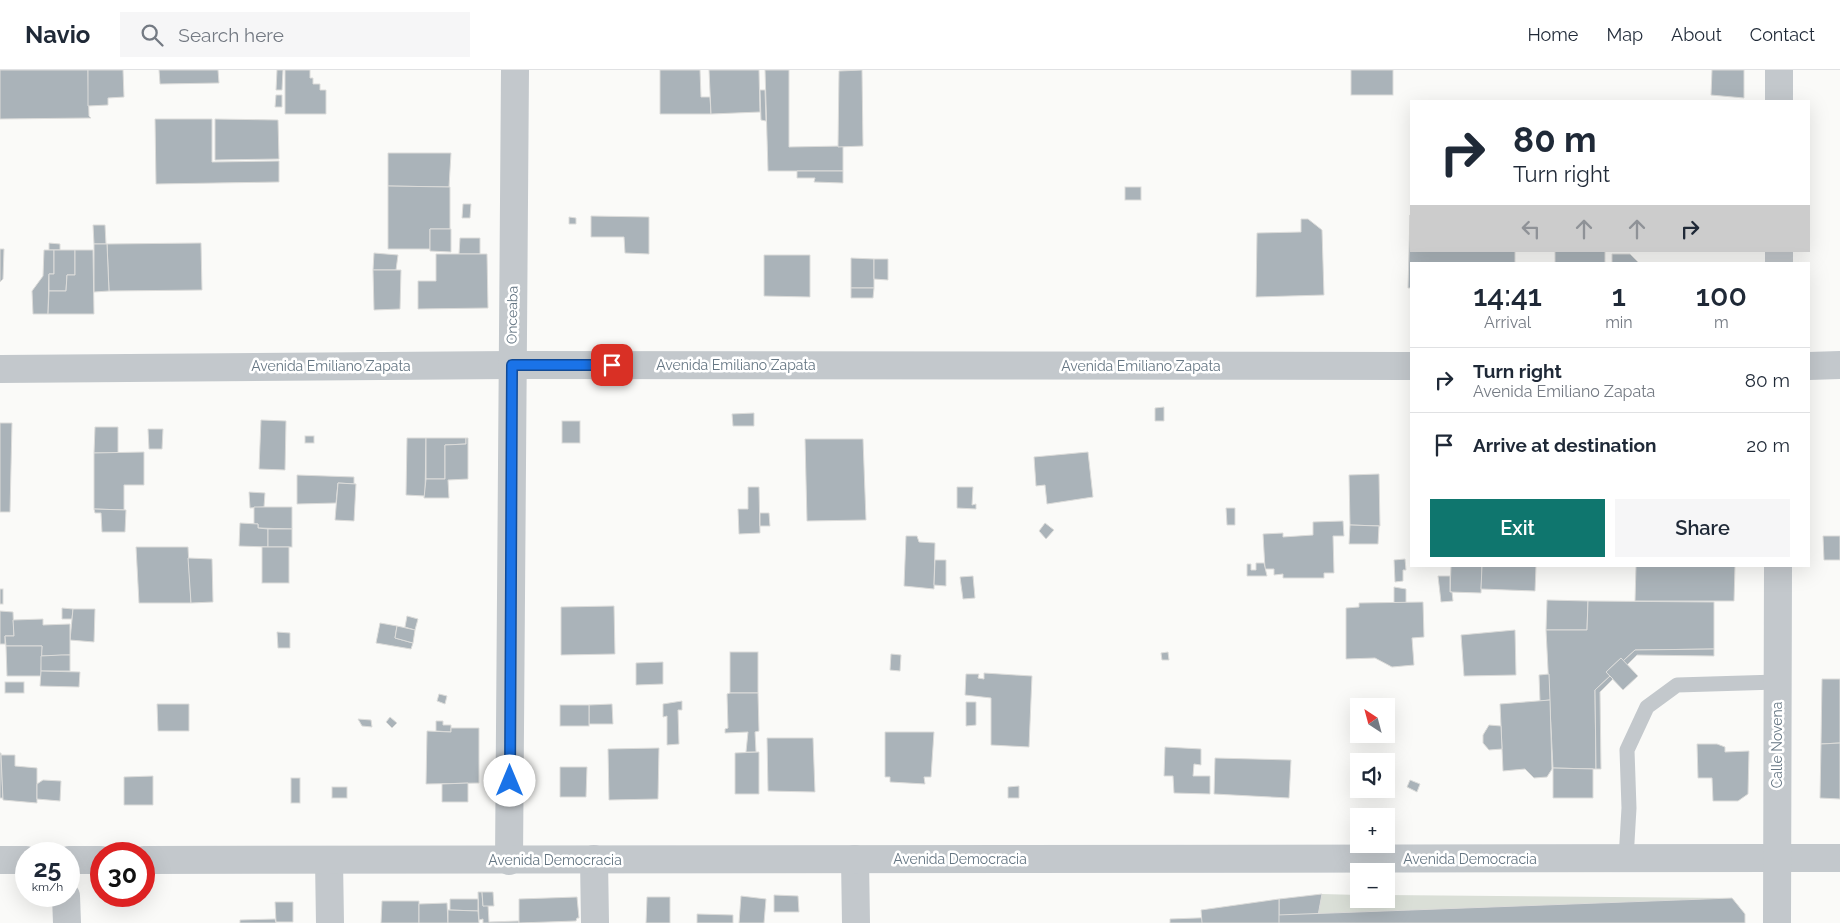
<!DOCTYPE html>
<meta charset="utf-8">
<style>
body{margin:0;font-family:Raleway,sans-serif;background:#f6f6f7;color:#1f2937;height:100vh;display:flex;flex-direction:column;font-size:19px;white-space:nowrap}
*{box-sizing:border-box;margin:0}
p{font-size:16px;color:#747a83}
.icon{flex:none;width:28px;height:28px;fill:none;stroke:currentColor;stroke-width:2;stroke-linecap:round;stroke-linejoin:round}
.map{position:relative;flex:1;overflow:hidden}
.details{position:absolute;left:1410px;top:192px;width:400px;height:305px;display:flex;flex-direction:column;background:#fff;border-radius:0px;box-shadow:0 5px 20px #0002}
.details>*{flex:none}
.top-card{position:absolute;left:1410px;top:30px;width:400px;height:152px;border-radius:0px;box-shadow:0 5px 20px #0002;background:#fff;color:#1f2937;overflow:hidden}
.needle{width:32px;rotate:324deg}
.tools{position:absolute;left:1350px;top:628px;display:grid;gap:10px}
.tools a{display:grid;place-items:center;width:45px;height:45px;border-radius:0px;background:#fff;box-shadow:0 5px 20px #0002;font-size:25px}
.speed{position:absolute;left:15px;top:772px;display:flex;gap:10px;font-size:25px;font-weight:700;text-align:center}
.speed>*{display:grid;place-content:center;width:65px;height:65px;border-radius:50%;background:#fff;box-shadow:0 5px 20px #0002;line-height:1}
.speed small{font-size:12px;font-weight:400}
.speed .limit{border:8px solid #d22;background:#fff;color:#111}
.pin{position:absolute;display:grid;place-items:center;width:42px;height:42px;color:#fff;margin:-21px;border-radius:10px;box-shadow:0 2px 8px #0006}
.me{position:absolute;width:55px;margin:-28px;rotate:0deg;stroke-linejoin:round;filter:drop-shadow(0 0 4px #0008)}
.turn{display:flex;align-items:center;gap:18px;height:105px;padding:0 20px;font-size:22px}
.turn .icon{width:65px;height:65px;stroke-width:2.5}
.turn b{display:block;font-size:35px;line-height:42px}
.lanes{display:flex;align-items:center;height:48px;padding:0 20px;background:#0003;justify-content:center;gap:25px;direction:ltr}
.lanes .off{opacity:.35}
.eta{display:flex;justify-content:space-evenly;align-items:center;height:85px;text-align:center}
.eta b{font-size:30px;font-weight:600;line-height:35px}
.primary-button{display:flex;gap:10px;margin-top:auto;padding:10px 20px}
.primary-button a{flex:1;height:58px;border-radius:0px;background:#0f766e;color:#fff;font-size:20px;font-weight:600;line-height:58px;text-align:center}
.primary-button a+a{background:#f6f6f7;color:#1f2937}
ul{padding:0;list-style:none}
li{display:flex;align-items:center;gap:15px;height:65px;padding:0 20px;border-top:1px solid #e0e1e3}
li div{flex:1}
li b{display:block;font-size:19px}
li em{font-style:normal}
header{display:flex;align-items:center;gap:30px;box-sizing:border-box;height:70px;padding:0 25px;background:#fff;border-bottom:1px solid #e0e1e3}
header strong{font-size:24px}
nav{display:flex;gap:28px;margin-inline-start:auto;font-size:18px}
.search{width:350px;height:45px;background:#f6f6f7;display:flex;align-items:center;gap:12px;box-sizing:border-box;padding:0 18px;border-radius:0px;color:#747a83;font-size:19px}
.map>svg:first-child{display:block}
</style>
<header>
<strong>Navio</strong>
<div class="search"><svg class="icon" aria-label="search" viewBox="0 0 24 24"><circle cx="10" cy="10" r="6"/><path d="M15 15l6 6"/></svg>Search here</div>
<nav><a>Home</a><a>Map</a><a>About</a><a>Contact</a></nav>
</header>
<div class="map">
<svg width="1840" height="853" viewBox="0 0 1840 853">
<rect width="100%" height="100%" fill="#fafaf8"/>
<path fill="#dadfd7" d="M1322,824l37,1v4h27v-4l346,3 13,16v9h-466l38,-2z"/>
<g fill="#aab3b9" stroke="#dcdcda">
<path d="M0,0h88l1,46 2,2 -91,1z"/>
<path d="M88,0h35l1,27 -16,1v7l-20,1z"/>
<path d="M159,0h59l1,13 -59,1z"/>
<path d="M277,0h6l-1,20h-6z"/>
<path d="M285,0h25v8h3v6h7v6h6v24h-41z"/>
<path d="M660,0h40l1,27h9l1,17h-51z"/>
<path d="M709,0h50l1,42 -49,2z"/>
<path d="M765,0h24v77l54,-1v25h-75z"/>
<path d="M862,0l1,76 -25,1 1,-76z"/>
<rect x="1351" y="0" width="42" height="25"/>
<path d="M1712,0h32v28l-33,-3z"/>
<path d="M760,20h5l1,31 -5,-1z"/>
<path d="M276,25h6v12h-7z"/>
<path d="M155,49h57v43l67,-1v21l-123,2z"/>
<path d="M215,49l63,1 1,39 -64,1z"/>
<path d="M388,83h63l-2,34 -61,-1z"/>
<path d="M797,101h46v12l-29,-1 1,-4h-18z"/>
<path d="M388,116l62,1v42h-20v20h-42z"/>
<rect x="1125" y="117" width="16" height="13"/>
<path d="M463,134h8l-1,14h-8z"/>
<path d="M1410,145l1,36h104v13h-104v24h-3z"/>
<path d="M591,146l58,1v37l-24,-1 -1,-16h-33z"/>
<path d="M569,147l7,1v6h-7z"/>
<path d="M1301,149h7l14,11 2,65 -68,2 1,-64 44,-1z"/>
<path d="M93,155h12l1,19h-12z"/>
<path d="M430,159h21v23l-21,-1z"/>
<path d="M460,168h20v16h-21z"/>
<path d="M49,173l11,1v6h-11z"/>
<path d="M201,173l1,47 -93,1 -2,-47z"/>
<path d="M94,174h13l2,47 -15,1z"/>
<path d="M0,179h4l-1,30 -3,3z"/>
<path d="M44,180h10v24h-5l-1,40h-15l-1,-23 11,-15z"/>
<path d="M54,180h21v25h-8l-1,16h-17v-17h5z"/>
<path d="M75,180h18l1,64h-46l1,-23h17l1,-16h8z"/>
<rect x="1555" y="181" width="50" height="13"/>
<path d="M374,183l24,2 -2,15h-23z"/>
<path d="M436,184h51l1,54 -70,1v-28h18z"/>
<path d="M1612,184h18l10,10h-28z"/>
<path d="M764,185h46v42l-46,-1z"/>
<path d="M851,188l23,1v29h-23z"/>
<path d="M874,189h14v21l-14,-1z"/>
<path d="M373,200h28l-1,39 -26,1z"/>
<path d="M851,218h23l-1,10h-22z"/>
<path d="M1164,337v14h-9v-13z"/>
<path d="M754,343v13h-21l-1,-12z"/>
<path d="M261,350l25,1 -1,49 -26,-1z"/>
<rect x="562" y="351" width="18" height="22"/>
<path d="M0,353h12l-2,89h-10z"/>
<path d="M95,357h23v26h-24z"/>
<path d="M148,359h15l-1,20h-13z"/>
<rect x="305" y="366" width="9" height="7"/>
<path d="M407,368h19l-1,58 -19,-1z"/>
<path d="M426,368h40v6l-21,1v34h-19z"/>
<path d="M466,368h2v41l-20,1 1,18h-25l2,-19h19v-34l21,-1z"/>
<path d="M805,369h58l3,81 -59,1z"/>
<path d="M144,382v33h-20v25l-30,-1v-56z"/>
<path d="M1088,382l5,45 -46,7 -2,-19 -9,1 -2,-29z"/>
<path d="M1379,404l1,52 -30,-1 -1,-50z"/>
<path d="M297,405l57,2v7l-16,-1 -2,20 -39,1z"/>
<path d="M338,413l18,1 -2,37 -19,-1z"/>
<path d="M748,417h11l1,46 -21,1 -1,-25h10z"/>
<path d="M957,417h16l-1,18 4,-1v5l-19,-1z"/>
<path d="M249,422l16,1 -1,14 -14,1z"/>
<path d="M254,437h38v22l-34,-1v-4h-4z"/>
<path d="M1226,438h9v17h-8z"/>
<path d="M94,439l32,1 -1,22h-23l-1,-19h-6z"/>
<path d="M760,443h9l1,13h-10z"/>
<path d="M1343,451l1,15h-11l1,37h-10v5h-41v-4l-9,1v-6h-9l-2,-35 20,-1v4l30,-2v-13z"/>
<path d="M240,453l18,1v4l10,1v18l-29,-1z"/>
<path d="M1045,453l9,7 -8,9 -7,-8z"/>
<path d="M1350,455l29,1 -1,18h-29z"/>
<rect x="268" y="459" width="24" height="18"/>
<path d="M906,466h11l2,6 16,1 -1,46 -30,-3z"/>
<path d="M1823,466h17v24h-16z"/>
<path d="M136,477h52l3,56h-52z"/>
<rect x="262" y="477" width="27" height="36"/>
<path d="M188,488l24,1 1,43 -22,1z"/>
<path d="M1405,489l1,11h-3v11l-8,1 -1,-22z"/>
<path d="M935,490h11v26l-12,-1z"/>
<path d="M1256,493h8l3,13h-20v-12h4v6h5z"/>
<path d="M1451,496h31l-1,27 -31,-1z"/>
<path d="M1482,496h54l-1,25 -54,-2z"/>
<path d="M1636,496h99l-1,35h-99z"/>
<path d="M973,506l2,22 -12,1 -3,-22z"/>
<path d="M1438,506h12v16h2l1,9 -12,1z"/>
<path d="M1394,517l12,2v14h-12z"/>
<rect x="0" y="519" width="3" height="15"/>
<path d="M1547,530l41,1 -1,29h-41z"/>
<path d="M1588,531l126,1v47l-79,1 -12,11 -2,-3 -15,14 4,4 -15,14 1,79 -43,-1 -7,-138h41z"/>
<path d="M1423,532l1,35 -12,1 2,27 -22,2 -17,-9 -29,1v-51l13,-1v-4z"/>
<path d="M614,536l1,48 -54,1v-48z"/>
<path d="M62,538l11,1 -1,10h-10z"/>
<path d="M73,539h22l-1,33 -24,-2z"/>
<path d="M0,541l13,1 1,24h-9v8h-5z"/>
<path d="M407,546l11,3 -3,11 -10,-3z"/>
<path d="M43,549v6l27,-1v31l-29,1 1,-10h-36l-1,-10h9l-1,-16z"/>
<path d="M380,553l17,3 -2,12 18,5 -2,6 -35,-6z"/>
<path d="M397,556l18,4 -2,13 -18,-5z"/>
<path d="M1515,560l1,45 -52,1 -3,-41z"/>
<path d="M277,562l13,1v15h-12z"/>
<path d="M6,576h36l-1,30h-34z"/>
<path d="M1714,579v7l-77,-1 -10,10 -4,-4 12,-11z"/>
<rect x="730" y="582" width="28" height="41"/>
<path d="M1168,582l1,8h-7l-1,-7z"/>
<path d="M891,584l10,1 -1,16 -10,-1z"/>
<path d="M61,585h9v16h-29v-15z"/>
<path d="M1621,588l17,18 -15,14 -17,-18z"/>
<path d="M663,592v22l-27,1v-22z"/>
<path d="M41,601l39,1 -1,15 -39,-1z"/>
<path d="M984,603l48,3 -3,71 -38,-2v-47l-26,-3 1,-21h13l-1,4 6,1z"/>
<path d="M1549,604l1,26 -10,1 -1,-26z"/>
<path d="M1610,606l3,3 -13,13 1,77h-5l-1,-79z"/>
<path d="M1822,609h18v64l-19,1z"/>
<rect x="5" y="612" width="19" height="11"/>
<path d="M730,623h28l1,38 -4,1 1,20h-10l2,-20 -23,1v-4l3,-1 -1,-34z"/>
<path d="M439,624l8,2 -2,8 -8,-3z"/>
<path d="M1550,630l2,69 -5,8 -13,1 -9,-9 -22,2 -3,-67z"/>
<path d="M682,631v9h-4l1,34 -12,1v-29l-4,1v-13z"/>
<path d="M966,632h10v23l-10,1z"/>
<path d="M157,634h32v27h-31z"/>
<path d="M612,634l1,20h-24v-19z"/>
<rect x="560" y="635" width="29" height="21"/>
<path d="M390,647l7,6 -5,5 -6,-6z"/>
<path d="M358,649l13,1 1,7 -10,-1z"/>
<path d="M436,651h7v4h8v7l-15,-1z"/>
<path d="M1489,655l12,1 1,23 -13,1 -6,-7v-8z"/>
<path d="M451,658h28v55l-53,1 1,-53 24,1z"/>
<path d="M885,662h49l-3,45h-7l1,7 -35,-2v-5h-5z"/>
<path d="M767,668h46l2,54 -47,-1z"/>
<path d="M1840,673v56l-20,-1 1,-54z"/>
<path d="M1697,674h20l8,3v5l24,-1 -1,43 -10,7h-25l-1,-23h-14z"/>
<path d="M1165,677l36,2v16l-7,-1 -1,12h17v18l-36,-1 -1,-17h-9z"/>
<path d="M659,678l-1,51 -49,1 -1,-51z"/>
<path d="M759,682v42h-24v-41z"/>
<path d="M0,683h1l2,45h-3z"/>
<path d="M1,685h14v11l22,2v35l-34,-3z"/>
<path d="M1215,688l76,2 -2,38 -75,-4z"/>
<path d="M560,697h27l-1,30h-26z"/>
<path d="M1553,698l40,1v29h-40z"/>
<path d="M153,706v29h-29v-28z"/>
<rect x="291" y="708" width="9" height="25"/>
<path d="M43,710l18,1 -1,20 -23,-2v-15z"/>
<path d="M1410,710l10,4 -3,8 -10,-5z"/>
<path d="M468,713v19h-26v-18z"/>
<path d="M1019,716v12h-11v-11z"/>
<rect x="332" y="717" width="15" height="11"/>
<path d="M478,822h4l1,14 5,-1 1,17 30,-1v2h-36v-4l-4,1z"/>
<path d="M482,822h11l1,14h-11z"/>
<path d="M1322,824l-5,27h-38v-22z"/>
<path d="M774,825l24,1 1,16h-25z"/>
<path d="M741,826l25,3 -2,24h-25z"/>
<path d="M577,827l2,21h-2l-1,3 -57,2v-24z"/>
<path d="M647,827h23v26h-24z"/>
<path d="M1732,828l13,16v9h-575v-4z"/>
<path d="M450,829h28v12l-28,-1z"/>
<path d="M1279,829v24h-77l-1,-13z"/>
<path d="M382,831h37v22h-38z"/>
<path d="M275,832h18v20h-17z"/>
<path d="M447,833l1,20h-29v-19z"/>
<path d="M448,840l30,1 1,12h-31z"/>
<path d="M697,844l36,1v8h-36z"/>
<path d="M275,849l1,4h-36v-3z"/>
</g>
<g fill="none" stroke-linecap="round" stroke-linejoin="round">
<path stroke="#c3c8cc" stroke-width="15" d="M1626,789l3,-51 -2,-58 20,-43 30,-22 100,-3"/>
<g stroke="#c3c8cc" stroke-width="28">
<path d="M1809,296l31,-1"/>
<path d="M0,299l512,-4 899,1"/>
<path d="M594,789l1,64"/>
<path d="M855,789l1,64"/>
<path d="M329,790l1,63"/>
<path d="M509,791l6,-791"/>
<path d="M66,826l1,27"/>
</g>
<g stroke="#c3c8cc" stroke-width="28">
<path d="M1779,0v31"/>
<path d="M1779,181v13"/>
<path d="M0,790h26"/>
<path d="M69,790h32"/>
<path d="M144,790l1696,-2"/>
<path d="M1777,853l1,-357"/>
</g>
</g>
<g fill="none" stroke-linecap="round" stroke-linejoin="round">
<defs>
<path id="route" d="M510,711l2,-416h100"/>
</defs>
<use href="#route" stroke="#114b97" stroke-width="12"/>
<use href="#route" stroke="#1a73e8" stroke-width="9"/>
</g>
<g text-anchor="middle" stroke-width="5" stroke-linejoin="round" paint-order="stroke">
<g font-size="14" fill="#657683" stroke="#fff">
<text transform="translate(512 245) rotate(-89)" y="5">Onceaba</text>
<text x="736" y="300">Avenida Emiliano Zapata</text>
<text x="331" y="301">Avenida Emiliano Zapata</text>
<text x="1141" y="301">Avenida Emiliano Zapata</text>
<text transform="translate(1777 675) rotate(-90)" y="5">Calle Novena</text>
<text x="960" y="794">Avenida Democracia</text>
<text x="1470" y="794">Avenida Democracia</text>
<text x="555" y="795">Avenida Democracia</text>
</g>
</g>
</svg>
<div class="tools">
<a><svg class="needle" viewBox="-14 -14 28 28"><path d="M0-13l5 13h-10z" fill="#e53935"/><path d="M0 13l5-13h-10z" fill="#747a83"/></svg></a>
<a><svg class="icon" aria-label="sound" viewBox="0 0 24 24"><path d="M4 9h4l5-4v14l-5-4H4zM17 9q2 3 0 6"/></svg></a>
<a>+</a>
<a>−</a>
</div>
<div class="speed"><div>25<small>km/h</small></div><div class="limit">30</div></div>
<div class="pin" style="left:612px;top:295px;background:#d93025"><svg class="icon" aria-label="arrive" viewBox="0 0 24 24"><path d="M6 21V4h12l-3 4 3 4H6"/></svg></div>
<svg class="me" style="left:510px;top:711px" viewBox="-20 -20 40 40"><circle r="19" fill="#fff"/><path d="M0-13L10 11 0 6-10 11z" fill="#1a73e8"/></svg>
<div class="top-card">
<div class="turn"><svg class="icon" aria-label="right" viewBox="0 0 24 24"><path d="M7 20v-9h11M14 6l5 5-5 5"/></svg><div><b>80 m</b>Turn right</div></div>
<div class="lanes"><svg class="icon off" aria-label="left" viewBox="0 0 24 24"><path d="M17 20v-9H6M10 6l-5 5 5 5"/></svg><svg class="icon off" aria-label="ahead" viewBox="0 0 24 24"><path d="M12 20V5M6 11l6-6 6 6"/></svg><svg class="icon off" aria-label="ahead" viewBox="0 0 24 24"><path d="M12 20V5M6 11l6-6 6 6"/></svg><svg class="icon" aria-label="right" viewBox="0 0 24 24"><path d="M7 20v-9h11M14 6l5 5-5 5"/></svg></div>
</div>
<section class="details">
<div class="eta">
<div><b>14:41</b><p>Arrival</p></div>
<div><b>1</b><p>min</p></div>
<div><b>100</b><p>m</p></div>
</div>
<ul>
<li><svg class="icon" aria-label="right" viewBox="0 0 24 24"><path d="M7 20v-9h11M14 6l5 5-5 5"/></svg><div><b>Turn right</b><p>Avenida Emiliano Zapata</p></div><em>80 m</em></li>
<li><svg class="icon" aria-label="arrive" viewBox="0 0 24 24"><path d="M6 21V4h12l-3 4 3 4H6"/></svg><div><b>Arrive at destination</b></div><em>20 m</em></li>
</ul>
<div class="primary-button"><a>Exit</a><a>Share</a></div>
</section>
</div>
